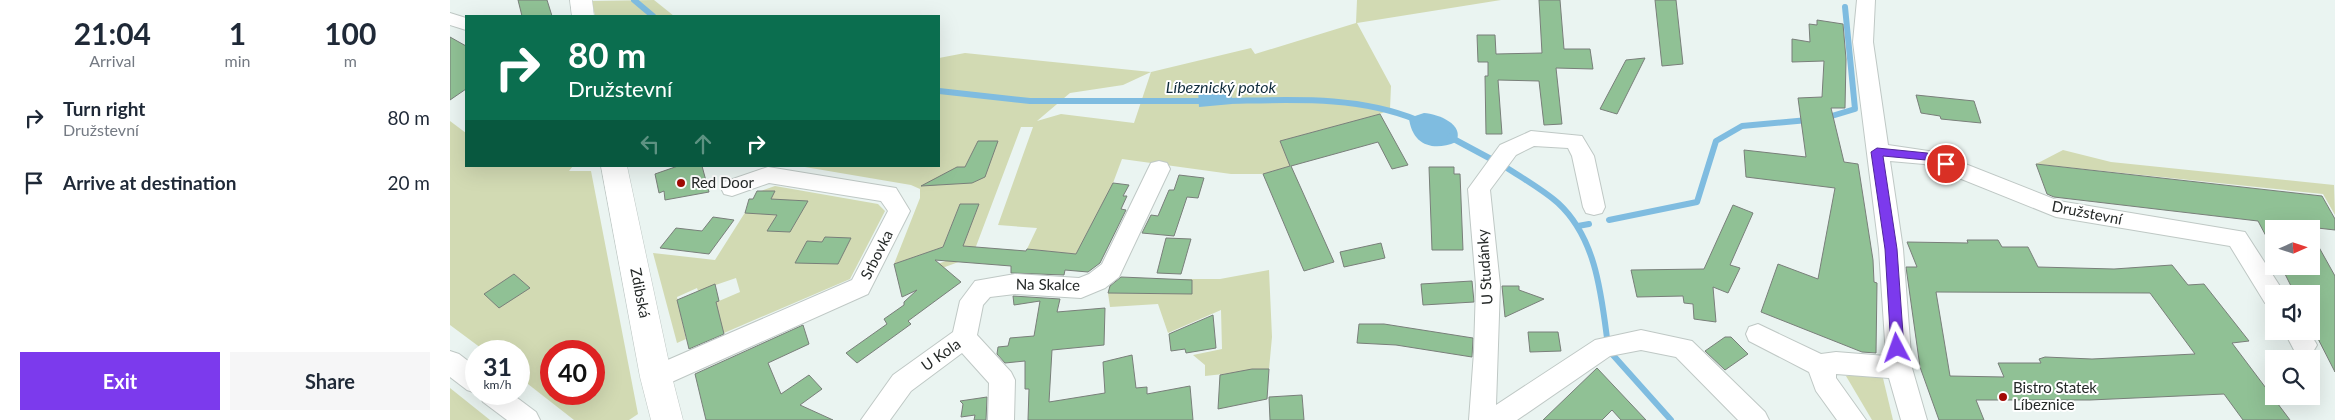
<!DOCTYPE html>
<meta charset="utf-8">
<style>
body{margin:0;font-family:Lato,sans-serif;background:#f6f6f7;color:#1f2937;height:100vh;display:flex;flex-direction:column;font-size:19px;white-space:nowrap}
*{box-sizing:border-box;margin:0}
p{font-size:16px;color:#747a83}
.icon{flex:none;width:28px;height:28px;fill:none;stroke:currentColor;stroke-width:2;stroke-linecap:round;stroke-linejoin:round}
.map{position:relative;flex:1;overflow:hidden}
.details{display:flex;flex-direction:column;background:#fff;width:450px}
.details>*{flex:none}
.guide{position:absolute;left:15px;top:15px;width:475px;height:152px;border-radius:0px;box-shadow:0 5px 20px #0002;background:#0b6e4f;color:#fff;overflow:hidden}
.needle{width:32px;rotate:87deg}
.tools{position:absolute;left:1815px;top:220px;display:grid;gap:10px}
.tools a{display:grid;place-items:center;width:55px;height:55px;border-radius:0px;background:#fff;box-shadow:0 5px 20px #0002;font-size:25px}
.speed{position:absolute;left:15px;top:340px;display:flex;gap:10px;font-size:25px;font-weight:700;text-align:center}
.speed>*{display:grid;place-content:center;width:65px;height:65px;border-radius:50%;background:#fff;box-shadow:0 5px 20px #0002;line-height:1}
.speed small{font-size:12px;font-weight:400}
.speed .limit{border:8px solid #d22;background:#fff;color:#111}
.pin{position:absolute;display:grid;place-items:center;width:42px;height:42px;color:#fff;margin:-21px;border:2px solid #fff;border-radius:50%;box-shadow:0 1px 5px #0007}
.me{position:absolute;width:55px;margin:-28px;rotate:356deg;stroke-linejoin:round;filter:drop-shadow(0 0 4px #0008)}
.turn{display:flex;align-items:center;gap:18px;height:105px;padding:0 20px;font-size:22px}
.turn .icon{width:65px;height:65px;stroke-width:2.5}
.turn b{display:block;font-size:35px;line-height:42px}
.lanes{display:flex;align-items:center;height:48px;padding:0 20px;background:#0003;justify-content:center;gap:25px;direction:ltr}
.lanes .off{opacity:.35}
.eta{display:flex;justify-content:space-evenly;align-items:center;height:85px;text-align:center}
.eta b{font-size:30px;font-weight:700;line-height:35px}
.button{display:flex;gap:10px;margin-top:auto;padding:10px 20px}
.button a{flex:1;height:58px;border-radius:0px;background:#7c3aed;color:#fff;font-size:20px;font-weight:700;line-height:58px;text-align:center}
.button a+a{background:#f6f6f7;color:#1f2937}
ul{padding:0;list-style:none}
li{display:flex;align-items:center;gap:15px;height:65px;padding:0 20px}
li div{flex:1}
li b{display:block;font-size:19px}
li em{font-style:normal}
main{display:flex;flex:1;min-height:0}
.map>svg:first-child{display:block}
</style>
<main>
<section class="details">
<div class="eta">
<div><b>21:04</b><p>Arrival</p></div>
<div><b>1</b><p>min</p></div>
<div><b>100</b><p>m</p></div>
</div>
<ul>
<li><svg class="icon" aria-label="right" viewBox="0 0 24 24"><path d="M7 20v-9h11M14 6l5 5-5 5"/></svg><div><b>Turn right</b><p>Družstevní</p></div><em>80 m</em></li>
<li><svg class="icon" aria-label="arrive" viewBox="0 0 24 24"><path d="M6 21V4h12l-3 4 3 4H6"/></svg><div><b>Arrive at destination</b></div><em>20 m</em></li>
</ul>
<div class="button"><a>Exit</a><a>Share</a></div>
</section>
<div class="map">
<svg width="1885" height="420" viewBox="0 0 1885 420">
<rect width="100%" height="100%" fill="#eaf4f1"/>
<g fill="#d2dab3" fill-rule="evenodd">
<path d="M204,0l20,16h-79l-3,-15z"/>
<path d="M907,0h144l-144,23 34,63 -1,23 -10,5 -100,27 10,25 -27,8h-32l-109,-15 -9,24 -37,71 -49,-5 10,-21 -39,-3 35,-98h-12l-49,130 -73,27 -1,-5 61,-23 19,-51 -18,-1 -17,43 -49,17 26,-66v-9l-9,-4 -112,-19h140v-108l26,-5 186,19 100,-24 4,6 101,-31zM701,72l-17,51 -73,-9 -24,7 33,-28 53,-8z"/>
<path d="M0,121l16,12v33h107l-4,5h22l47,243 -9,6h-55l-55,-43v-26h-34l-35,-26zM101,351h43v43h-43z"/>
<path d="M1613,150l48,12 223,23 1,30 -12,-21 -287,-30z"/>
<path d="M325,186l103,18 7,7 -35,68 -126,54 -12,-29 28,-12 -4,-14 -38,13 -1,-3 -20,9 9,42 -9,4 -24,-90 62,7 43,-68z"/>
<path d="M819,270l3,67 -3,32 -64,7v-11l-12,-10 29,-6 -1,-39 -53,23 -10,-29 -48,3 -2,-14 54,1 5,-15h53z"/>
<path d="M1432,374l11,46h-21l-26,-44z"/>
<path d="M0,388l40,32h-40z"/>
</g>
<g fill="#7fbce0">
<path d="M781,87l1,17 -33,3 -1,-17z"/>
<path d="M974,113c14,1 41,11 32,29 -23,10 -44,3 -47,-24z"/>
</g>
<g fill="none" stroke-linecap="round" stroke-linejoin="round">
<g stroke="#7fbce0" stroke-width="6">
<path d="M184,0l19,16"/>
<path d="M489,91l91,10h177"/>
<path d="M774,101c65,-1 132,-6 193,19"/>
<path d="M1375,118l30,-9 -10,-102"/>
<path d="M1000,137l41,22"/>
<path d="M1054,166c18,12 38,23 54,37 37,34 43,88 49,135"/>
<path d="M1159,220l88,-18 19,-61 26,-15 66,-6"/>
<path d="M1128,226l11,-2"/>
<path d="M1162,354l59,66"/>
</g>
</g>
<g fill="#90c195" stroke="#797f7a" fill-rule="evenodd">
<path d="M68,0h29l5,16h-30z"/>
<path d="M1089,0h21l4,49h26l3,20 -37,-1 6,56 -18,1 -5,-44 -41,-1 4,54h-16l-1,-58h3v-14h-10l-1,-27h18l1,19 46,-1z"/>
<path d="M1205,0h21l7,64 -21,2z"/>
<path d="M1367,20l26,4 3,35 -1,49h-14l13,54 14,2 15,96 1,22 3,1 -1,70 -14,-1 -101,-40 17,-48 40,15 17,-91 -89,-11 -2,-27 62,7 -8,-59 24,-1 2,-36 -32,1v-23l18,3 -1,-18 8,1z"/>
<path d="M0,37l16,9v43l-16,11z"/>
<path d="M1195,58l-28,56 -17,-5 26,-49z"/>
<path d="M1466,95l58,6 7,22 -40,-4 -1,-3 -19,-3z"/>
<path d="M930,114l28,51 -16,4 -14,-27 -87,24 43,96 -30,9 -41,-97 27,-8 -10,-25z"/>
<path d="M528,141h20l-13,36 -13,6 -51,3 36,-19h8z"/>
<path d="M1586,164l286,32 13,23v11l-61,-7v28l-16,-30 -204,-24 -7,-3z"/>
<path d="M228,166h24l7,26 -44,8 -1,-9 -5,2 -4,-19z"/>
<path d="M979,167h25v7h6l3,76h-31z"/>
<path d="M729,175l25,3 -6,20 -11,-1 -13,39 -32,-3 9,-18 7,1 11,-26h5z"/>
<path d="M663,183l16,2 -6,11h4l-6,13 5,1 -26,53 -12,9 -23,-2 -1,5 -53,-2v-7l-76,-6 26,22 -53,39 3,3 -54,39 -11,-10 41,-29 -3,-5 20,-14v-3l13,-12 -15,7 -8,-33 49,-17 17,-43h19l-16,42 63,5 1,-2 49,5z"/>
<path d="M307,191h18l-4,8 37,2 -18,31 -23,-1 10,-16 -32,-2 4,-14h4z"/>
<path d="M1283,205l20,8 -23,52 10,3 -12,25 -15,-6 3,35 -22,-3 -1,-15 -9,-1 -1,-7 -46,1 -6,-27 73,-1z"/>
<path d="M263,217l21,3 -25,34 -49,-6 16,-20 26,3z"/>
<path d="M1861,233l24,43v96l-24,-47v-31h-16l-14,-28h30z"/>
<path d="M375,237l26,1 -13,26 -43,-1 12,-22 15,1z"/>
<path d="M716,238l25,1 -10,35 -24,-1z"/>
<path d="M1517,240h31l4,7h26l10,20 76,2 58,-4 16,20 16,-1 45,57 -17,2 58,77h-47l-19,-26 -134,6h-114l8,20h-45l-19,-53 -14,-100h11l-10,-25 61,1zM1486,292l214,1 45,61 -103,5 -47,-2 -6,2 2,4h-43l6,14 -54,-1z"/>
<path d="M931,243l4,15 -41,9 -4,-15z"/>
<path d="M64,274l16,14 -31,20 -15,-14z"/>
<path d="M671,277l71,3v14l-84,-1 2,-7z"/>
<path d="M1022,281l2,21 -51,3 -2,-21z"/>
<path d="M265,284l4,17 -3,1 8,32 -35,15 -12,-49z"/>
<path d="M1052,286h17v4l25,9 -39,18z"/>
<path d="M563,296l47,3 -3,13 48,-4 -1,37 -52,5 -3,52 56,-9 -2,-31 29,-7 4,33 11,-1v7l43,-8 3,34h-165l1,-31h-4v-28l-20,2 -8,-9 1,-7 10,-1 2,-8 24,-2 6,-35 -26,4z"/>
<path d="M763,315l3,33 -30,5 -1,-4 -14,2 -2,-17z"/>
<path d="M909,324h25l89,14 -1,19 -76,-12 -39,-2z"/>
<path d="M353,325l6,19 -41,19 13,31 28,-19 13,14 -22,16 33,15h-127l-11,-46z"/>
<path d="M1078,332h30l3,19 -31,1z"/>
<path d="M1275,337h6l17,17 -23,16 -20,-19z"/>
<path d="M1147,368l49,52h-25l-9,-10 -10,10h-59z"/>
<path d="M802,369h17l-2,30 -49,10 2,-34z"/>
<path d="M852,395l2,25h-34l-1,-23z"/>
<path d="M537,397l-1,23h-12l1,-5 -14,2 2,-13 -3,-3z"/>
</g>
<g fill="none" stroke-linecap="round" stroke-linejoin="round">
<defs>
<g id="minor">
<path d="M1407,0h18l-2,42 15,103 47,7 124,49 186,31 40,62h-11v12l-9,-3 -35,-57 -174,-29 -132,-53 -34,-3 13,88 9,119 15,52h-26l-12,-42 -53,-4v4l30,42h-29l-21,-29 -7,-19 -60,-31 -3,-7 3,-7 9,-3 63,30 15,-2 50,4 -7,-107 -26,-207z"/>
<path d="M0,13l16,5v12l-16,-5z"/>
<path d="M1081,131l51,5 12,20 11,51 -3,6 -8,2 -8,-2 -3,-6 -11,-51 -4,-8 -34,-2 -18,9 -26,35 10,95 -4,120 99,-65 46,-10 51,11 73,71 4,8h-31l-62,-63 -35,-7 -31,6 -93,64h-48l5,-68 2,-67 -8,-96 32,-44z"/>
<path d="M709,161l8,2 3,6 -51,108 -14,11 -24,10 -66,-4 -25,3 -7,8 -6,30 34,37 4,8 -1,40h-26l1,-37 -27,-30 -51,38 -21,29h-29l32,-45 60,-43 7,-31 15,-20 40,-7 64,4 10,-4 13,-10 46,-95 3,-6z"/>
<path d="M318,167l128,21 14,23 -42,83 -203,91 -9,3 -9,-3 -4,-8 4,-8 205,-89 36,-69 -7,-10 -112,-18 -37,13 -8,-2 -3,-6 3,-6z"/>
<path d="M1834,331h25l8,14 -4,7 -9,4 -9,-4z"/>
<path d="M0,351l9,3 17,13v26l-9,-3 -17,-13z"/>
<path d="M29,394h33l24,18 4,8h-33l-24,-18z"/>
</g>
<g id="major">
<path d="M120,0h22l2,16h-22z"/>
<path d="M151,166h26l45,211 11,43h-32l-11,-43z"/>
</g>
</defs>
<use href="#minor" stroke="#bfc8c5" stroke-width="2"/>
<use href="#major" stroke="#bfc8c5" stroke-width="1"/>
<use href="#minor" fill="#fff" fill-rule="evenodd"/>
<use href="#major" fill="#fff" fill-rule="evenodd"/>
</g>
<path fill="#7c3aed" stroke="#51269a" d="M1427,148l50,5 22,8 2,3 -5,4 -20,-8 -43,-4 14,93 7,99 -7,6 -6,-6 -6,-99 -14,-97z"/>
<g fill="#a20a04" stroke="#fff" stroke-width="2">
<circle cx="231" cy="183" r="5"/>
<circle cx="1553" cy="397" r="5"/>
</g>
<g text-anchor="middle" stroke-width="4" stroke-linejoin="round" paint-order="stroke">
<g font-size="15" fill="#252928" stroke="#fff" text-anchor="start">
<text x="241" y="188">Red Door</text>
<text x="1563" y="393">Bistro Statek<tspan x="1563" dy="17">Líbeznice</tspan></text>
</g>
<g font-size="15" fill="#252928" stroke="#fff">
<text transform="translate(1637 213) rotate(11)" y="5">Družstevní</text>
<text transform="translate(427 255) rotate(-63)" y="5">Srbovka</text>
<text transform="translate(1035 267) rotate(-94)" y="5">U Studánky</text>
<text transform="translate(598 285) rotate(1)" y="5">Na Skalce</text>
<text transform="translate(190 293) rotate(79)" y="5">Zdibská</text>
<text transform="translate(491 355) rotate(-35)" y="5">U Kola</text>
</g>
<g font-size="16" font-style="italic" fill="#102c3c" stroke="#fff">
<text x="771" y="93">Líbeznický potok</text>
</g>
</g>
</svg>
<div class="tools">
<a><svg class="needle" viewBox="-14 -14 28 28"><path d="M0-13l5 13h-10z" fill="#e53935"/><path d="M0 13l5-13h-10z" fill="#747a83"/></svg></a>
<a><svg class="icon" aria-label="sound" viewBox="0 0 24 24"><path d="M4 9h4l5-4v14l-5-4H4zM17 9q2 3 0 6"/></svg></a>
<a><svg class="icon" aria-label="search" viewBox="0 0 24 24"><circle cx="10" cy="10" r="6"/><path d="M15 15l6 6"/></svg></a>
</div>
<div class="speed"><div>31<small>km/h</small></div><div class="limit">40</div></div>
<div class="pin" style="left:1496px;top:164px;background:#d93025"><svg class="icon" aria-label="arrive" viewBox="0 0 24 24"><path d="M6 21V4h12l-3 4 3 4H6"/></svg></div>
<svg class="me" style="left:1447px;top:348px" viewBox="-20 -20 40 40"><path d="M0-17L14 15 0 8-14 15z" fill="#7c3aed" stroke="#fff" stroke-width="4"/></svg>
<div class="guide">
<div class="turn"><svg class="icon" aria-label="right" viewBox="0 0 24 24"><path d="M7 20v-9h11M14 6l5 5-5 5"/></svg><div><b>80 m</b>Družstevní</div></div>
<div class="lanes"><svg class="icon off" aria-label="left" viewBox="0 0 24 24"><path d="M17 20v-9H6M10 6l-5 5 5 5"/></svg><svg class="icon off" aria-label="ahead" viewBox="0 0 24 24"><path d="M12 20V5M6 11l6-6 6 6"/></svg><svg class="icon" aria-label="right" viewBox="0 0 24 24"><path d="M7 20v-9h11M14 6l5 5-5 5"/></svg></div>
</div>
</div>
</main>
